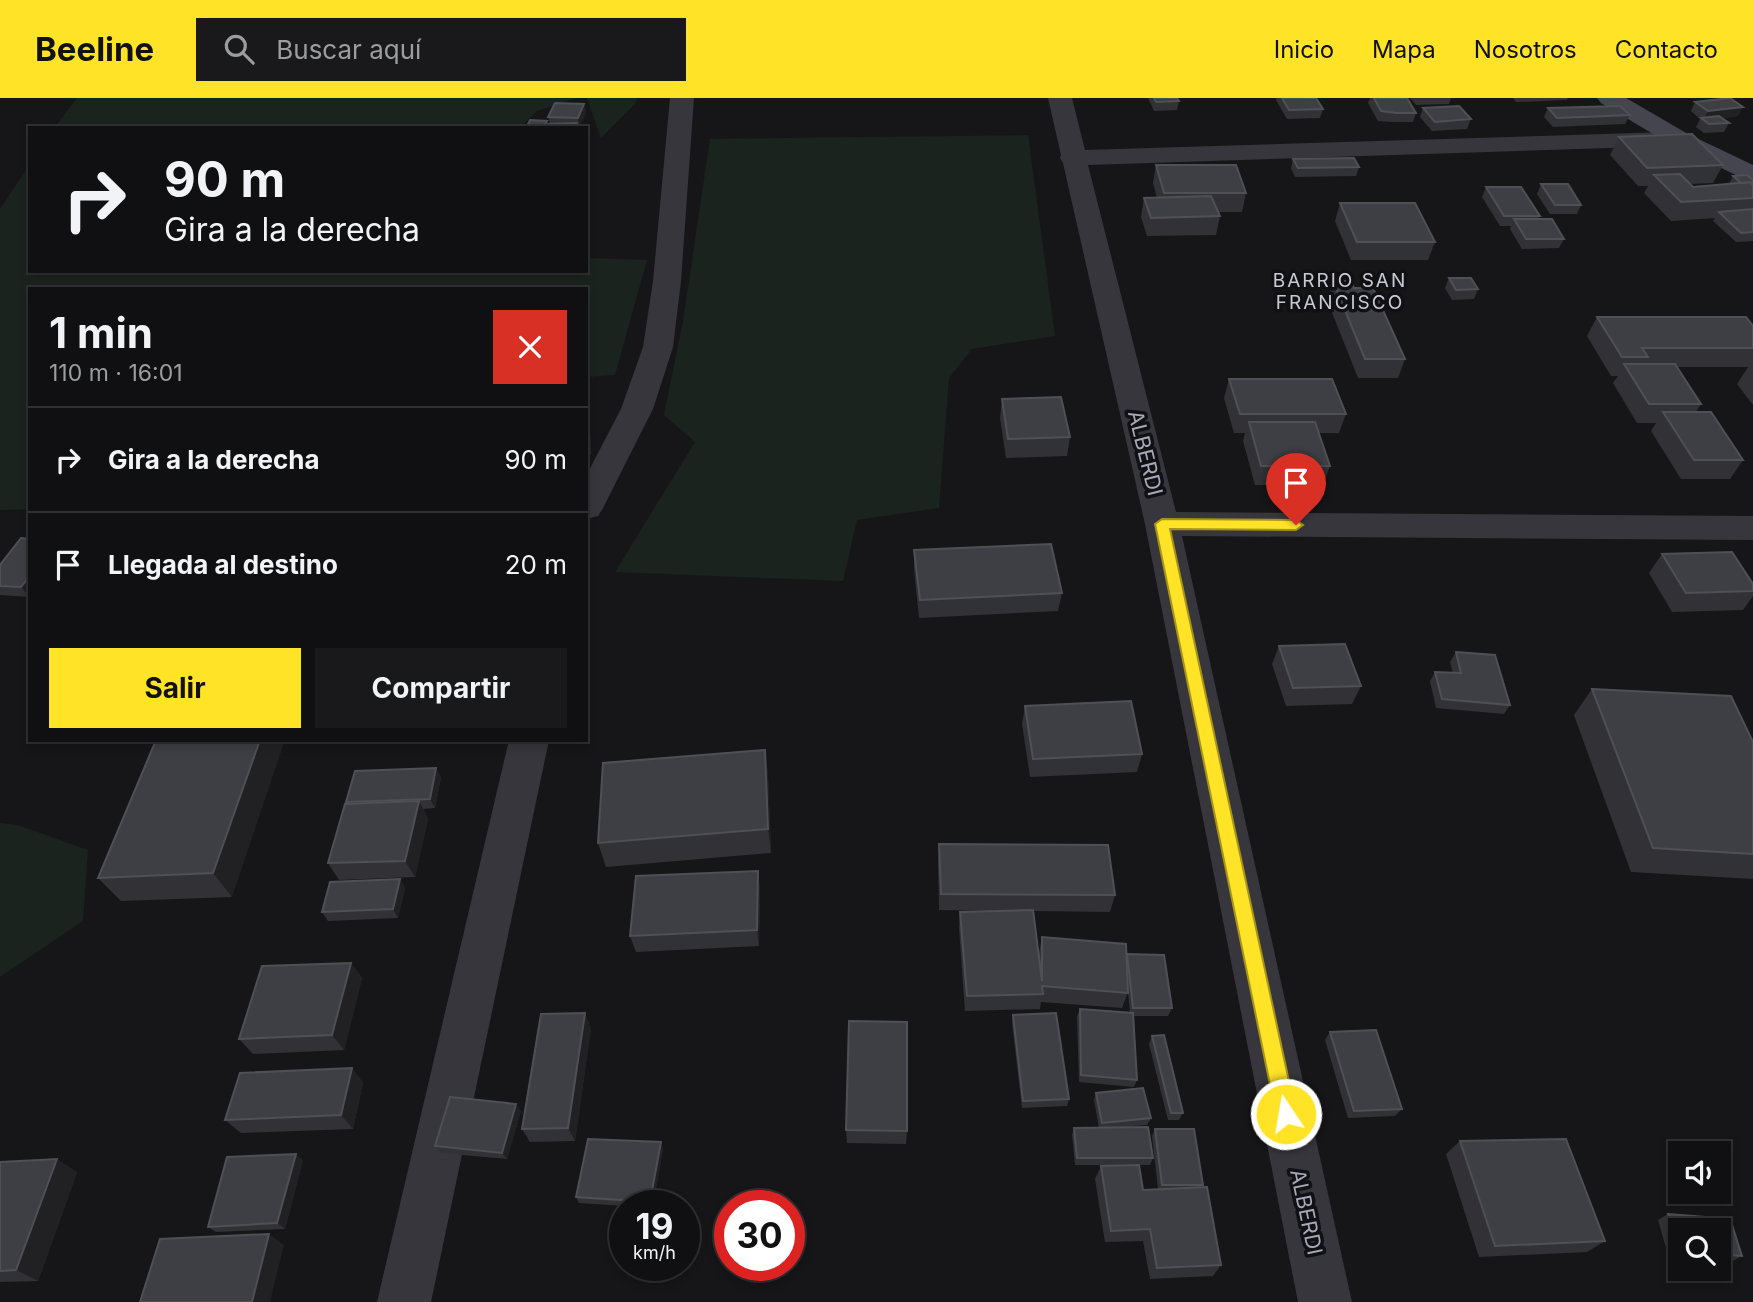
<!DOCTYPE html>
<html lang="es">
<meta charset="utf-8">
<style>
body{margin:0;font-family:Inter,sans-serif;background:#19191b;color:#f1f3f6;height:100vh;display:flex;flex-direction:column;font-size:26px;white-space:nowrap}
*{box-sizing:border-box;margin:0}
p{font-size:23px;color:#9c9d9f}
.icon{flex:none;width:38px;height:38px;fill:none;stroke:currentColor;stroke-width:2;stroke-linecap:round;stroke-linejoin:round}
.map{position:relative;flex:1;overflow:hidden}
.side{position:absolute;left:28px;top:189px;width:560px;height:455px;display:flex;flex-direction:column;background:#101012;border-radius:0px;box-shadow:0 4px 10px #0003,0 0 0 2px #303032}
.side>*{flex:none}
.banner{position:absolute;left:28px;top:28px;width:560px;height:147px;border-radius:0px;box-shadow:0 4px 10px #0003,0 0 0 2px #303032;background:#101012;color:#f1f3f6;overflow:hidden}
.fabs{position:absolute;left:1668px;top:1043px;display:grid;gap:14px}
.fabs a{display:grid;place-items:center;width:63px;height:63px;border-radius:0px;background:#101012;box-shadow:0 4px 10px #0003,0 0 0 2px #303032;font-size:35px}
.speed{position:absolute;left:609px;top:1092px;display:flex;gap:14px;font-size:35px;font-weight:700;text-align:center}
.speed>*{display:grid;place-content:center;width:91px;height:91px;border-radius:50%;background:#101012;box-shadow:0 4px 10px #0003,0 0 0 2px #303032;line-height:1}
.speed small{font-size:18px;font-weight:400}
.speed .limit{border:10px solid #d22;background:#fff;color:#111}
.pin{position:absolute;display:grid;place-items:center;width:60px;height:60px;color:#fff;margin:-72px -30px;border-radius:50% 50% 50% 0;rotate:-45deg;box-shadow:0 0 7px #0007}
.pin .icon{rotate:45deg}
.me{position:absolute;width:77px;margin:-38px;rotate:348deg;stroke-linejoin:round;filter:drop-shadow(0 0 5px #0008)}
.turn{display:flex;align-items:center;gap:24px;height:147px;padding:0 21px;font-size:32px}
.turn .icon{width:91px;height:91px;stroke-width:2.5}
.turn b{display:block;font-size:49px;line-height:60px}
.round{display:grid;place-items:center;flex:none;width:74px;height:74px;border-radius:0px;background:#19191b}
.head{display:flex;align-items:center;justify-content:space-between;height:119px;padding:0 21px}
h1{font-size:42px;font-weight:700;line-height:52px}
.action{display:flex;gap:14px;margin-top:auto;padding:14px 21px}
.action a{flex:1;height:80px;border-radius:0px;background:#ffe327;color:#111;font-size:28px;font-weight:700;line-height:80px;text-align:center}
.action a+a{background:#19191b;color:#f1f3f6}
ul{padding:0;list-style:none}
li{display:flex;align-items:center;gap:21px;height:105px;padding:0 21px;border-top:2px solid #303032}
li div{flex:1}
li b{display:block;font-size:26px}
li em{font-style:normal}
header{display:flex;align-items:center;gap:42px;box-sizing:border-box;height:98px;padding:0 35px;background:#ffe327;color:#111}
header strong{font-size:33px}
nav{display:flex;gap:38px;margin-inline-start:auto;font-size:24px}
.search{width:490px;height:63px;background:#19191b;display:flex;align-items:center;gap:18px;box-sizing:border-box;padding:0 24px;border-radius:0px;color:#9c9d9f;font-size:26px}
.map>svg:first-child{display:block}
</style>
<header>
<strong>Beeline</strong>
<div class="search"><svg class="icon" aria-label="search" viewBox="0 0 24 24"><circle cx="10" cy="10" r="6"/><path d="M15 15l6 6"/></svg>Buscar aquí</div>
<nav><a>Inicio</a><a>Mapa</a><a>Nosotros</a><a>Contacto</a></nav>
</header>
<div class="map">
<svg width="1753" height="1204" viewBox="0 0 1753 1204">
<rect width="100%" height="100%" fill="#161618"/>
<g fill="#1b231e">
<path d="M77,0h499l-39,13 -18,17h-465z"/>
<path d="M587,0h50l-2,6 -34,34z"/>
<path d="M1028,37l27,201 -83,13 -23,29 -10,130 -82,12 -14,61 -228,-9 80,-130 -31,-27 19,-94 27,-182z"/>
<path d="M30,66v107h556v-13l61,2 -32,115 -29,2v-88h-556v220l-30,1v-301z"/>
<path d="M0,725l18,2 70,25 -5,71 -83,56z"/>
</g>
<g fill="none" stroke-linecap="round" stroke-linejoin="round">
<g fill="#37363d" fill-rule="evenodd">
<path d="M670,0h24l-13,183 -8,66 -20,62 -50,99 -5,8 -12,3v-43l35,-67 22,-62 10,-66z"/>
<path d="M1048,0h24l13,52 584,-18 9,2 3,5 -3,5 -9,2 -581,19 88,347 577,4v24l-571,-4 170,766h-54l-153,-778 -82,-361 -3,-5 1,-3z"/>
<path d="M509,642h40l-118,562h-54z"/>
</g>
<path fill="#44454e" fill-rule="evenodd" d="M1597,0h29l62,36 65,31v18l-83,-39 -69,-41z"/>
</g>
<g fill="#323236">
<path d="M1148,0h29l2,3 -2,9 -23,1z"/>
<path d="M1276,0h40l7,11 -3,9 -33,1 -11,-19z"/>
<path d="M1370,0h37l9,15 -3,9h-20l-15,-1 -10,-18z"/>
<path d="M1410,0h41l-2,6 -33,1z"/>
<path d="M1513,0h55l-1,2 -51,2z"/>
<path d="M1695,4l43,14 -15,2 6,5 -5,9 -20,1 -8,-6 4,-8 -9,-8z"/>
<path d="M584,6l2,9 -7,14 -51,1 -1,-2 20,-5 1,5 2,-2 -2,-7z"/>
<path d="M1423,10l48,11 -4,10 -35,2 -12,-14z"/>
<path d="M1548,10l82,7 -5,9 -72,3 -9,-10z"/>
<path d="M1619,39l104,28 -10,18 -23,1 3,3 36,-3 4,-8 20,4v61l-17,1 -23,-21 2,-3 -44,3 -27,-28 4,-7h-10l-28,-31z"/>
<path d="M1293,61l66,8 -3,9 -61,1 -4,-9z"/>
<path d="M1156,67l90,28 -4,19h-24l2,4 -4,19 -69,1 -6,-19 3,-19h13l-4,-15z"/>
<path d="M1541,86l40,21 -4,9h-27l-13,-20z"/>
<path d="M1486,89l54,29 -2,3 26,20 -5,9 -37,1 -12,-20 1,-3h-11l-18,-29z"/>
<path d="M1340,105l95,39 -7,18h-77l-16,-39z"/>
<path d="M1449,180l29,11 -4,10 -22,1 -7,-12z"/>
<path d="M1333,183l21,7 51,71 -7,19h-40l-31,-78z"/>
<path d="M1597,219l156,9v79l-16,-21 11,-17h-72l25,37 -5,8 47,48 -13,19h-49l-30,-48 5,-8h-19l-24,-40 5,-7h-7l-24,-40z"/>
<path d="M1229,281l117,35 -7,19h-20l11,33 -7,19h-68l-12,-44 2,-8h-11l-10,-35z"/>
<path d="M586,301l3,13 2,42h-5z"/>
<path d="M1002,301l68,38 -3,19 -61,2 -6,-40z"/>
<path d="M21,440l8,59 -29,-2v-30z"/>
<path d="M914,452l148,43 -4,18 -139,7 -5,-49z"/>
<path d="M1662,456l91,30v12l-10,14 -71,2 -23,-39z"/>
<path d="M1279,548l82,40 -9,18 -66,2 -14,-42z"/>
<path d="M1456,554l54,53 -6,9 -68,-6 -6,-27 5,-9 18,1 -3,-11z"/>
<path d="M1592,591l161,53v137l-122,-7 -57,-157z"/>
<path d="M1025,608l117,48 -5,18 -107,5 -8,-53z"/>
<path d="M156,642l76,157 -111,4 -23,-23z"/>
<path d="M765,652l3,25 3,78 -165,14 -8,-24z"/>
<path d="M441,679l-6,31 -12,1 5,10 -13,58 -76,3 -11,-17 19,-59 -1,-2z"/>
<path d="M939,746l176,51 -5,17 -77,-1 6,42 3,-16 84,20 1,-3 45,54 -4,8h-34l3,64 -3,7 -55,-5 -2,-66 3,-7 50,4 -2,-21 -6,16 -81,-6 -1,7 -75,2 -6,-83 1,-16 40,-1 -61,-1 -1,-49z"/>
<path d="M400,781l5,9 -7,30 -70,3 -6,-9z"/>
<path d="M760,789l-1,59 -123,6 -6,-16z"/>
<path d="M351,865l11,15 -18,72 -91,4 -14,-15z"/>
<path d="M1013,917l56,84 -2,7 -45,2 -10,-85z"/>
<path d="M591,930l-16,113 -45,1 -8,-13z"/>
<path d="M1330,934l72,77 -7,7 -47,2 -23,-78z"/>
<path d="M1152,938l31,77 -4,7h-11l-19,-76z"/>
<path d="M363,984l-10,47 -112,4 -16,-13z"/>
<path d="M1096,995l55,25 -4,7 -28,2 34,31 -3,7h-11l4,25 15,-1 -6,-53 3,-7 48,56 -2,2 20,78 -8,11 -63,3 -7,-38 -38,1 -10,-63 6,-13 36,-1h-62l-3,-30 2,-7h25l-5,-28z"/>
<path d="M521,1013l-14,48 -66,-6 -6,-7z"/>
<path d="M846,1032l61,1 -1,13 -59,-1z"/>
<path d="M1460,1043l145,100 -18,11 -108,5 -33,-103z"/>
<path d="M661,1044l2,7 -10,57h-28l-46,-3 -3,-6z"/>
<path d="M303,1062l-18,69 -69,3 -8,-5z"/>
<path d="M0,1064l77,10 -39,109 -38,1z"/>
<path d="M1668,1116l62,5 12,37 -11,6 -13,-2v-30h-38v26l-12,-1 -10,-35z"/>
</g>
<g fill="#212124">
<path d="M584,6l2,9 -7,14 -1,-9z"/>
<path d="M1743,9l-5,9 -35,5 5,-10z"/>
<path d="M586,301l3,13 2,42 -5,-19z"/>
<path d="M30,478v20l-1,1 -8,-10z"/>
<path d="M260,642h25l-53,157 -19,-24z"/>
<path d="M765,652l3,25 3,78 -3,-24z"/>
<path d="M436,670l5,9 -6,31 -5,-9z"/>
<path d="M419,703l9,18 -13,58 -10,-16z"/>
<path d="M758,773l2,16 -1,59 -2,-16z"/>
<path d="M400,781l5,9 -7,30 -5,-9z"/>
<path d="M351,865l11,15 -18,72 -12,-15z"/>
<path d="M585,915l6,15 -16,113 -7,-13z"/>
<path d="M352,970l11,14 -10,47 -12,-14z"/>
<path d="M516,1006l5,7 -14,48 -5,-6z"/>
<path d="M661,1044l2,7 -10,57h-1l-2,-4z"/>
<path d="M296,1056l7,6 -18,69 -8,-6z"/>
<path d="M57,1061l20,13 -39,109 -22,-11z"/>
<path d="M269,1136l15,11 -14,57h-18z"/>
</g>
<g fill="#3e3f44" stroke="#4f4f56" stroke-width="2">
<path d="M1154,0h23l2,3 -23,1z"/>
<path d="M1282,0h34l7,11 -34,1z"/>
<path d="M1374,0h33l9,15h-20l-15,-2z"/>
<path d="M1730,0l13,9 -35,4 -13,-9z"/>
<path d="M555,5l29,1 -6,14 -30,-1z"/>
<path d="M1459,8l12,13 -36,3 -12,-14z"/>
<path d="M1620,8l10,9 -73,3 -9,-10z"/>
<path d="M1719,18l10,7 -20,1 -8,-6z"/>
<path d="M530,22l17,1 -4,6 -16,-1z"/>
<path d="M577,25l-1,5h-29l1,-4z"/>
<path d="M1692,36l31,31 -76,3 -28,-31z"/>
<path d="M1354,60l5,9 -61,1 -5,-9z"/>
<path d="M1156,67h80l10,28h-82z"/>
<path d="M1680,76l13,13 57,-5 3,3v13l-72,4 -27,-27z"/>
<path d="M1747,77l6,5v5l-3,-3 -9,1 -8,-7z"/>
<path d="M1541,86h27l13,21h-26z"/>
<path d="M1486,89h35l19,29h-36z"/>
<path d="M1211,98l9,20 -69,2 -7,-20z"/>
<path d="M1340,105h75l20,39h-78z"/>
<path d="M1753,111v23l-12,1 -22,-21z"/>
<path d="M1514,121h38l12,20h-38z"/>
<path d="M1449,180h22l7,11 -22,1z"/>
<path d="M1333,183h18l3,7h19l32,71h-40z"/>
<path d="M1597,219h149l7,9v22h-111l6,9h-26z"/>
<path d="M1624,266h51l26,40h-52z"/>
<path d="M1229,281h103l14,35h-106z"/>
<path d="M1061,299l9,40 -62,2 -6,-40z"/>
<path d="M1663,314h48l32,48h-49z"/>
<path d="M1249,324h66l15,44h-69z"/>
<path d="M21,440l9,1v37l-9,11 -21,-1v-21z"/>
<path d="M1051,446l11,49 -142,7 -6,-50z"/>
<path d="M1732,454l21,32v7l-67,2 -24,-39z"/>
<path d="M1345,546l16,42 -68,2 -14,-42z"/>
<path d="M1456,554l39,3 15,50 -68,-6 -7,-27 26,1z"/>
<path d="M1592,591l139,7 22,46v112l-100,-6z"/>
<path d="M1131,603l11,53 -109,5 -8,-53z"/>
<path d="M156,642h104l-47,133 -115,5z"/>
<path d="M765,652l3,79 -170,14 5,-80z"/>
<path d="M436,670l-6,31 -84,3 9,-31z"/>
<path d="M419,703l-14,60 -77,2 17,-59z"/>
<path d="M939,746l169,1 7,50 -174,-1z"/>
<path d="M758,773l-1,59 -127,6 6,-60z"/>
<path d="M400,781l-7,30 -71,3 8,-30z"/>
<path d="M1033,812l9,71v-44l84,7 2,49 -86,-7 1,8 -76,2 -7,-84z"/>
<path d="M1127,856l37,1 8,53h-39z"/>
<path d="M351,865l-19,72 -93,4 23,-73z"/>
<path d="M1080,911l53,4 4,67 -56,-5z"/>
<path d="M585,915l-17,115 -46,1 19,-115z"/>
<path d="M1056,915l13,86 -46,2 -10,-86z"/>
<path d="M849,923l58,1v109l-61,-1z"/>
<path d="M1376,932l26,79 -48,2 -24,-79z"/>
<path d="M1164,937l19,78h-12l-19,-77z"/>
<path d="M352,970l-11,47 -116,5 15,-47z"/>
<path d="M1143,990l8,30 -49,5 -6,-30z"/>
<path d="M450,999l66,7 -14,49 -67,-7z"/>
<path d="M1148,1029l5,31h-76l-3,-30z"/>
<path d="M1155,1031h39l9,56h-41z"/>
<path d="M588,1041l73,3 -11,60 -74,-5z"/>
<path d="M1566,1041l39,102 -110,5 -35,-105z"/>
<path d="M296,1056l-19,69 -69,4 19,-70z"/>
<path d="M57,1061l-41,111 -16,1v-109z"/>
<path d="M1139,1067l4,25 64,-3 14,78 -64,3 -7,-39 -39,2 -10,-65z"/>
<path d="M1668,1116l62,5 12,37 -24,-2v-24h-38v20h-1z"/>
<path d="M269,1136l-17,68h-112l20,-63z"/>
</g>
<path fill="#ffe327" stroke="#a69419" stroke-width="2" d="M1162,421l134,1 7,5 -7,5 -126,-1 126,585 -3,7 -7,3 -7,-3 -3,-7 -121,-590z"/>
<g text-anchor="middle" stroke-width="7" stroke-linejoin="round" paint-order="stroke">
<g font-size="19" letter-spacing="2" fill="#c8c9d5" stroke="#111113">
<text x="1340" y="189">BARRIO SAN<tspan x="1340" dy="22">FRANCISCO</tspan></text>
</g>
<g font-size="21" fill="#a7a8b9" stroke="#111113">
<text transform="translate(1145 355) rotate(76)" y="7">ALBERDI</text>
<text transform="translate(1306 1114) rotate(78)" y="7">ALBERDI</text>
</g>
</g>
</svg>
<div class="fabs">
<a><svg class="icon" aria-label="sound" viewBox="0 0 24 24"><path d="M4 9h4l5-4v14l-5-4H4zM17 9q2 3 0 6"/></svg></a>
<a><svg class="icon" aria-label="search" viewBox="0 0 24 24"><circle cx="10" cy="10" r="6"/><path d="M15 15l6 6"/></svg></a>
</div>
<div class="speed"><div>19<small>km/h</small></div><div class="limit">30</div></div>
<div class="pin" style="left:1296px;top:427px;background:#d93025"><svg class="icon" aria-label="arrive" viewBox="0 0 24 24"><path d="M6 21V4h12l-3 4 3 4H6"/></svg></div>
<svg class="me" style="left:1286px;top:1016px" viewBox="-20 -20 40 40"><circle r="17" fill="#ffe327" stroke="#fff" stroke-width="3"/><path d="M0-11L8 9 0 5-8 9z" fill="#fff"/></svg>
<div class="banner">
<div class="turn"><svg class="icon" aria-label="right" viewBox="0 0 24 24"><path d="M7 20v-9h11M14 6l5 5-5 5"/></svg><div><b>90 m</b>Gira a la derecha</div></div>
</div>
<section class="side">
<div class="head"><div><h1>1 min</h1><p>110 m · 16:01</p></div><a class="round" style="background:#d93025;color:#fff"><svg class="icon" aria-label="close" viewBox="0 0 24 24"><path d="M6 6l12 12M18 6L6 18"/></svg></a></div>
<ul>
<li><svg class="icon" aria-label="right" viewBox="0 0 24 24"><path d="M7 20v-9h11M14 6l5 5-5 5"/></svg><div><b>Gira a la derecha</b></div><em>90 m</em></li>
<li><svg class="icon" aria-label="arrive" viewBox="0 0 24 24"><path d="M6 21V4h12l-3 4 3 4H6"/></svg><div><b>Llegada al destino</b></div><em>20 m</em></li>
</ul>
<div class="action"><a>Salir</a><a>Compartir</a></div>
</section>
</div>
